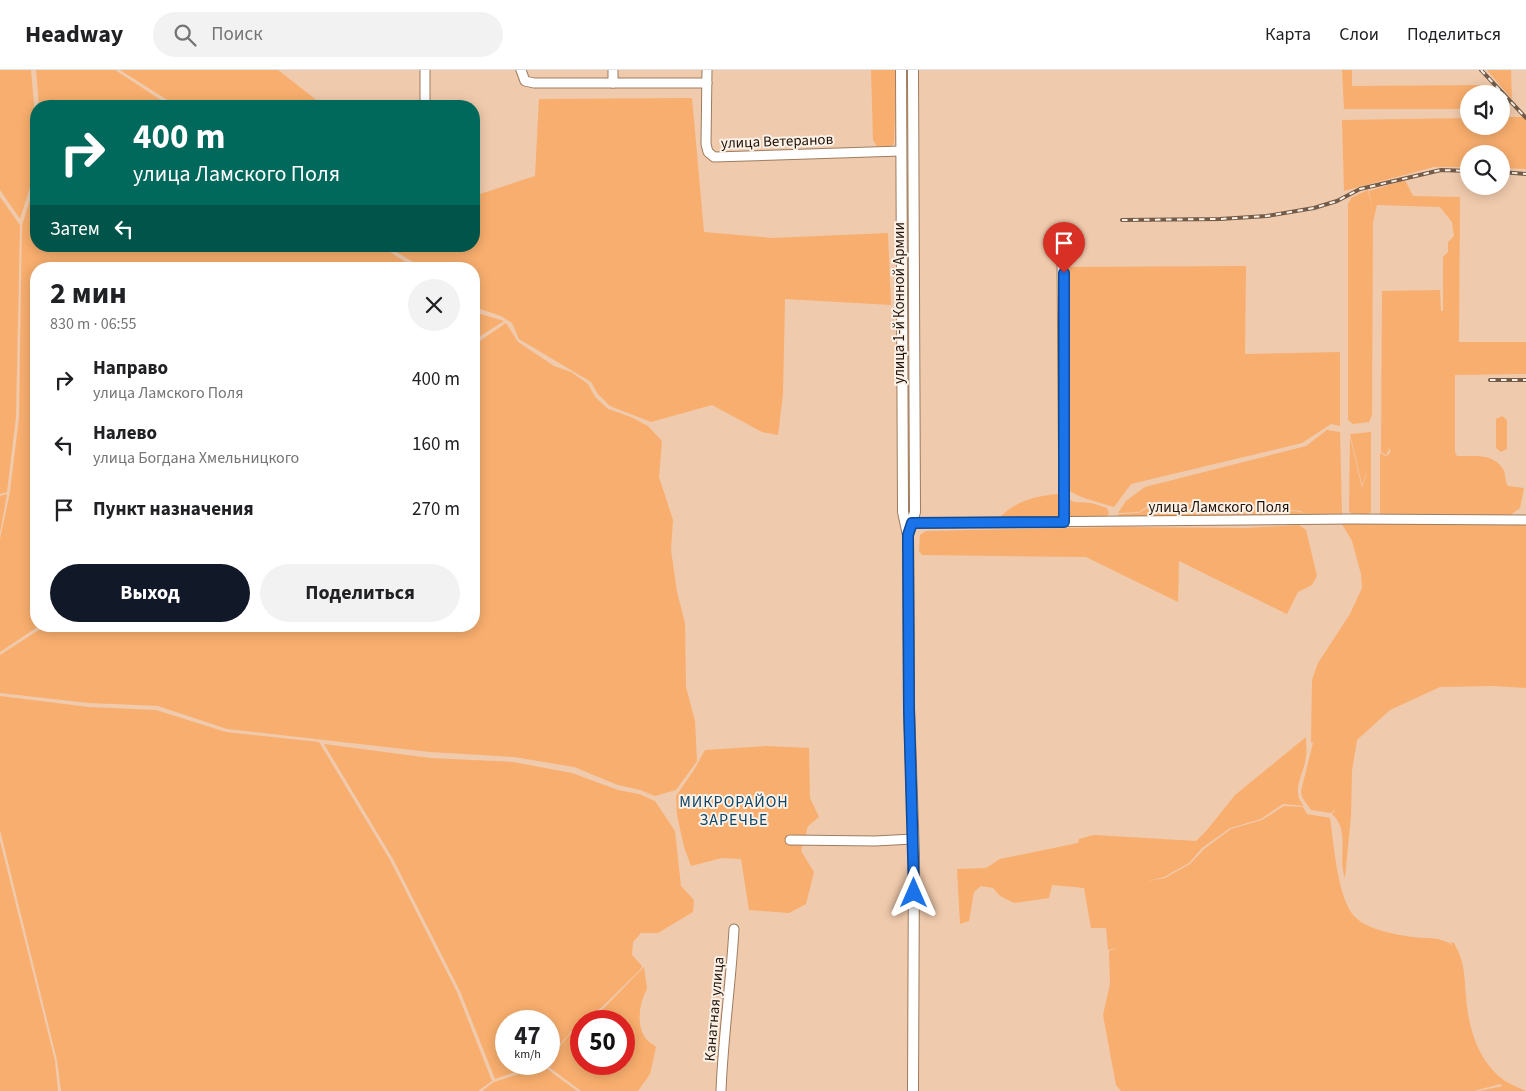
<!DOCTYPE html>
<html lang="ru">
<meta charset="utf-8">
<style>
body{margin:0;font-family:"Source Sans 3",sans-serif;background:#f2f2f2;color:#202124;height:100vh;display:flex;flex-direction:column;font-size:19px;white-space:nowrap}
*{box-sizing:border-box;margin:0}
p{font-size:16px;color:#757577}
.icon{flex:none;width:28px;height:28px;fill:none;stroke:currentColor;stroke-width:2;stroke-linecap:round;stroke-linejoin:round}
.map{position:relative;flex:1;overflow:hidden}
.panel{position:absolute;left:30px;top:192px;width:450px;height:370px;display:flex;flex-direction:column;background:#fff;border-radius:20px;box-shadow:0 2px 12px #0003}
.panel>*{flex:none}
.hud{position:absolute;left:30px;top:30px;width:450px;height:152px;border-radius:20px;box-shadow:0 2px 12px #0003;background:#00695c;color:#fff;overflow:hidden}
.controls{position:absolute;left:1460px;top:15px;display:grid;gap:10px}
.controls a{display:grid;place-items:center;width:50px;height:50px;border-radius:50%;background:#fff;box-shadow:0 2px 12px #0003;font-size:25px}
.speed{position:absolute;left:495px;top:940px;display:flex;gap:10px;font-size:25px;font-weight:700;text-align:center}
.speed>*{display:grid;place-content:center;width:65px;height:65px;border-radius:50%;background:#fff;box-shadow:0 2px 12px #0003;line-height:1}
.speed small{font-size:12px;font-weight:400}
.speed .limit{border:8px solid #d22;background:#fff;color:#111}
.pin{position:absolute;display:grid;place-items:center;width:42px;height:42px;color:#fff;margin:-51px -21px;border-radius:50% 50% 50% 0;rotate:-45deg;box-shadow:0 0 5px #0007}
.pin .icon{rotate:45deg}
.me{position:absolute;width:55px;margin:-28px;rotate:0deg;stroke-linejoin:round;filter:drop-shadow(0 0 4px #0008)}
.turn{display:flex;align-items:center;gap:18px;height:105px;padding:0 20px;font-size:22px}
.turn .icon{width:65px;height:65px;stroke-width:2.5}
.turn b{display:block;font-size:35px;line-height:42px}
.then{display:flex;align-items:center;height:48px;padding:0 20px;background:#0003;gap:10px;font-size:19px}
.round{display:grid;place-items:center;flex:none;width:52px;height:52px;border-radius:26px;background:#f2f2f2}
.summary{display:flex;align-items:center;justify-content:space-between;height:85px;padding:0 20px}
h1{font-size:30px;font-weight:700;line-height:38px}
.button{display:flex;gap:10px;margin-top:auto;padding:10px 20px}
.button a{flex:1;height:58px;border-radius:30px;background:#111827;color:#fff;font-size:20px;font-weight:700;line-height:58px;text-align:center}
.button a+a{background:#f2f2f2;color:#202124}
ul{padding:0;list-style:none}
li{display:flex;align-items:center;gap:15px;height:65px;padding:0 20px}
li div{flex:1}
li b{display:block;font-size:19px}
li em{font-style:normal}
header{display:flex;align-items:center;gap:30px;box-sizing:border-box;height:70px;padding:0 25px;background:#fff;border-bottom:1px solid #e0e0e0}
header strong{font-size:24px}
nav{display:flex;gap:28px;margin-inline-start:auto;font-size:18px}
.search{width:350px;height:45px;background:#f2f2f2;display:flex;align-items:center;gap:12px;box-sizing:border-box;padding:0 18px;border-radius:28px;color:#757577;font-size:19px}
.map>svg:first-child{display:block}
</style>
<header>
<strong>Headway</strong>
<div class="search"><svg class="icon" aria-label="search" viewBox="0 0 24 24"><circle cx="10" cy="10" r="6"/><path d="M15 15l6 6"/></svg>Поиск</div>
<nav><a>Карта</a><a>Слои</a><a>Поделиться</a></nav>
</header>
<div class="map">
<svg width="1526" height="1021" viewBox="0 0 1526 1021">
<rect width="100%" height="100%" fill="#f0caac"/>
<g fill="#f8ae6e">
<path d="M0,0h31l3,35 -4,82 -10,32 -20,-29z"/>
<path d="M36,0h79l55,36h-131z"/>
<path d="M120,0h158l46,36h-147z"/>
<path d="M871,0h25l-2,73 -4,5 -11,1 -6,-9z"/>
<path d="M905,0h3l1,73 -1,1z"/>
<path d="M1342,0h10v16l135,-1 9,9h-27v15h-125z"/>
<path d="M1487,0h24l1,29z"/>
<path d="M692,28l12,134 68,6 116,-5 3,72 -106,-6 -2,95 -5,41 -16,-3 -50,-27 -61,17 -41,-16 -12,-12 -7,-12 -72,-43 -7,-16 -11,-7 -27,-9v-38h-50l-37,-23h87v-50l61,-20 4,-77z"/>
<path d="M1501,47h25v52l-25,-1v-14h-32v13h-35l-90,24 -2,-71 127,-2v8h32z"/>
<path d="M36,78v98h345l35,23h-380v357h3l-39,26v-113l10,-47 9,-75 3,-192 12,-37z"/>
<path d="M909,99l1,73 -2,4 -2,-74z"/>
<path d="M1405,110l8,16 47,1 -1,145h67v32l-71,1v77l2,4c17,1 37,-4 47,15 2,6 1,11 4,15l16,2 -4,20 -11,8 -126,1 -3,-3v-61l6,3 4,-3v-5l-4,7 -5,-3 1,-161 58,-1 1,21h2v-54l5,-5v-10l6,-6 -2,-14 -12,-15 -63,-2 -4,17 -1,193 -3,7 -16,2 -5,-4v-216l3,-6 17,-8 4,18 -3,-17z"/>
<path d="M0,127l20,28 -4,192 -9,75 -7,2z"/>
<path d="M1246,196l-1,88 95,-2v74l-9,-2 -29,19 -171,41 -17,23c-15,-5 -33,-8 -46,-17l-1,-223z"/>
<path d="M908,205l1,1 1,238 -2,1 -2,-8z"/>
<path d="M474,242l30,9 -30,19z"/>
<path d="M506,253l12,19 36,24 17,6 17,12 7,13 13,12 23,8 17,9 14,15 -3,36 14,43 -2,30 6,42 8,31 1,64 9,34 2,40 -21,29 -21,6 -15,-6 -22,-5 -44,-18 -60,-10 -84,-5 -203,-23 -69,-23 -69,-3 -89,-10v-38l45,-29h429v-281z"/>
<path d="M1502,346l5,4v29l-6,3 -5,-4v-29z"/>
<path d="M1327,360l13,2 2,83 -36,2 -5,-6 -59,-7 -47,-2 -46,3 -10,7 -21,1 8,-12 19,-14 161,-41z"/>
<path d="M1371,362v80l-4,4 -14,-1 -4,-4 1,-74 12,51 6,-20 -6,17 -12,-51z"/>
<path d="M7,424l-7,39v-37z"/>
<path d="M1059,424l15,8 17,1 16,5 2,6 -6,4 -106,2c18,-19 37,-24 62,-26z"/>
<path d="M1195,434l47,1 59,7 4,5 -184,2 -3,-3 1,-2 20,-1 10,-6z"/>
<path d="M1526,453v165l-32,-2 -54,1 -50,23 -33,30 -5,31 -1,45 -6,62c-8,-21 6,-47 -13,-64l4,-6 -5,5 -20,-3 -9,-13 -1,-6 12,-48h2l-4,-1 1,-62 6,-17 32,-49 12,-26 -1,-14 -9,-33 -10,-17z"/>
<path d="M1299,455l7,5 11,46 -5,9 -14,7 -11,22 -108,-53 -1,41 -92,-45 -164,-2 -3,-4 1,-16 6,-4 192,-4 128,1z"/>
<path d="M0,626l89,11 67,3 70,22 93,10 71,118 67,132 35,89 -14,10h-417l-4,-31 -57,-230z"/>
<path d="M1306,667c0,6 1,14 0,20 -2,18 -16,33 -2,49l-21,-2 -22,15 -31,9 -28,20 -13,15 -25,14 -16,4 17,-3 25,-14 14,-15 27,-20 31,-9 22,-14 19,1 4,7 23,4c4,25 7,81 25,99 13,13 39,17 57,20 13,2 30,-1 41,9l-3,-4 4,1c11,20 10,30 12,53 2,31 12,66 39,85 6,4 15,7 21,10h-48l25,-5 -3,-2 -26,7h-353l-5,-6 -13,-70 7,-31 -1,-33 9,-3 -10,2 -2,-22h-15l-7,-40 -32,-3 -3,13 -35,5 -14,-7 -7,-8 -12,-2 -7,6 -5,29 -9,3 -3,-55 29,-1 14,-9 78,-16 1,-4 15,-4 102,6 11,-11 28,-35z"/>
<path d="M324,674l106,14 83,4 59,11 46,17 21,4 16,7 20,30 6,55 13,14 -1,12 -35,21h-17l-8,9 -1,13 10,11 -2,4 -38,37 -21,14 -32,35v-35h-43v43h34l-45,15 -35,-88 -67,-132z"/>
<path d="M766,676l43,2 1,50 9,19 -11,9 -7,25 13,21 -8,32 -17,9 -40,-3 -8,-51 -19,-1 -31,8 -7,-19 -7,-32 -1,-19 18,-26 11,-20z"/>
<path d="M0,771l55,220 3,30h-58z"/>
<path d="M644,897l3,22c-7,12 -11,34 -3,47 2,4 8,8 12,11l-6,27 -12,17h-57l-36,-27h4v-4l19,-24 13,-10v38h43v-43h-37l16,-12z"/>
<path d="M543,996l34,25h-95l12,-9z"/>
</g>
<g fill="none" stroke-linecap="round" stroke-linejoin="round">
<defs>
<g id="minor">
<path d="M425,0v36"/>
<path d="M521,0l4,11 9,2h173"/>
<path d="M707,0l-1,74 2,8 6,5 187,-6"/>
<path d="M613,13v-13"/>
<path d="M1062,191l2,261"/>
<path d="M912,453l439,-4 175,1"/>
<path d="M790,770l85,1 38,-2"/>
<path d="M721,1021c2,-54 10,-108 13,-162"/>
</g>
<g id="major">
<path d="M901,0l2,442 5,23 1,174 5,146 -1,236"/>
<path d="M908,464l7,-22 -2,-442"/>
</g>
</defs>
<use href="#minor" stroke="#9e7c5f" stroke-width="11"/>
<use href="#major" stroke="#9e7c5f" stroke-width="12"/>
<use href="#minor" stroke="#fff" stroke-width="9"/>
<use href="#major" stroke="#fff" stroke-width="10"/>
<defs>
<g id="rail">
<path d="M1481,0l45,48"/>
<path d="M1501,102l25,2"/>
<path d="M1122,150l98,-1 47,-3 47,-8 23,-7 23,-12 81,-19 28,1"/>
<path d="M1490,310h36"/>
</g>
</defs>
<use href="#rail" stroke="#725b49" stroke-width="4"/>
<use href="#rail" stroke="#fcf1e7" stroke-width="2" stroke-dasharray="5.5" stroke-linecap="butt"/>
</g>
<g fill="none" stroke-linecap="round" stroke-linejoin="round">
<defs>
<path id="route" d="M914,823l-5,-184 -1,-174 4,-12 152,-1v-249"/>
</defs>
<use href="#route" stroke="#114b97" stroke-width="12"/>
<use href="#route" stroke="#1a73e8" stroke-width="9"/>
</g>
<g text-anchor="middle" stroke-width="4" stroke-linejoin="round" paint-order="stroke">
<g font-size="15" fill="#211409" stroke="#fcf1e7">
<text transform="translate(777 71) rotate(-2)" y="5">улица Ветеранов</text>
<text transform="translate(899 233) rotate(-90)" y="5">улица 1-й Конной Армии</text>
<text x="1219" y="442">улица Ламского Поля</text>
<text transform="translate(714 939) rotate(-85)" y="5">Канатная улица</text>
</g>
<g font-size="16" letter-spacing="1" fill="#0e4668" stroke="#fcf1e7">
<text x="734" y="737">МИКРОРАЙОН<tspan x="734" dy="18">ЗАРЕЧЬЕ</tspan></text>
</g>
</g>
</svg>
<div class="controls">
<a><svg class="icon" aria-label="sound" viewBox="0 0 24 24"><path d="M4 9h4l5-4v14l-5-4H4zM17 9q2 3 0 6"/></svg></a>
<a><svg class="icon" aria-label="search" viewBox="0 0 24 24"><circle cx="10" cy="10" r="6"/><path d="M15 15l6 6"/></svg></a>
</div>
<div class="speed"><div>47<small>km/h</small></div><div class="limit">50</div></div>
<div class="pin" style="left:1064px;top:203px;background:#d93025"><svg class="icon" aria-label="arrive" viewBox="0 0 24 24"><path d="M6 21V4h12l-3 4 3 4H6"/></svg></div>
<svg class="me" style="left:914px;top:823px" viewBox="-20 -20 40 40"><path d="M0-17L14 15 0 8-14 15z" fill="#1a73e8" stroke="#fff" stroke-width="4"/></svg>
<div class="hud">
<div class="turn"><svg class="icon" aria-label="right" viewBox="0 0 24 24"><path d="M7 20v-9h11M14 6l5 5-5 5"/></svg><div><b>400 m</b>улица Ламского Поля</div></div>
<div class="then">Затем<svg class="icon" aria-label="left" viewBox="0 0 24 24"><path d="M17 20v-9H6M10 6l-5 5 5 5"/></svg></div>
</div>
<section class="panel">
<div class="summary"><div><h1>2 мин</h1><p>830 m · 06:55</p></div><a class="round"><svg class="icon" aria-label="close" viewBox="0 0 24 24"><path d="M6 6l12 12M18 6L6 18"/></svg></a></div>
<ul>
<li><svg class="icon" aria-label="right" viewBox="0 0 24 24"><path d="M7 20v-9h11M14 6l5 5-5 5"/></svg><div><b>Направо</b><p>улица Ламского Поля</p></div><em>400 m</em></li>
<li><svg class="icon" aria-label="left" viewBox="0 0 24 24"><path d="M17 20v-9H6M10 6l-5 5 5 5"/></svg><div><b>Налево</b><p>улица Богдана Хмельницкого</p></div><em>160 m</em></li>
<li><svg class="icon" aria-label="arrive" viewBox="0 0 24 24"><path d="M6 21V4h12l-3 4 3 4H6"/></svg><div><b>Пункт назначения</b></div><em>270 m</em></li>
</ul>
<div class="button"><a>Выход</a><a>Поделиться</a></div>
</section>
</div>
